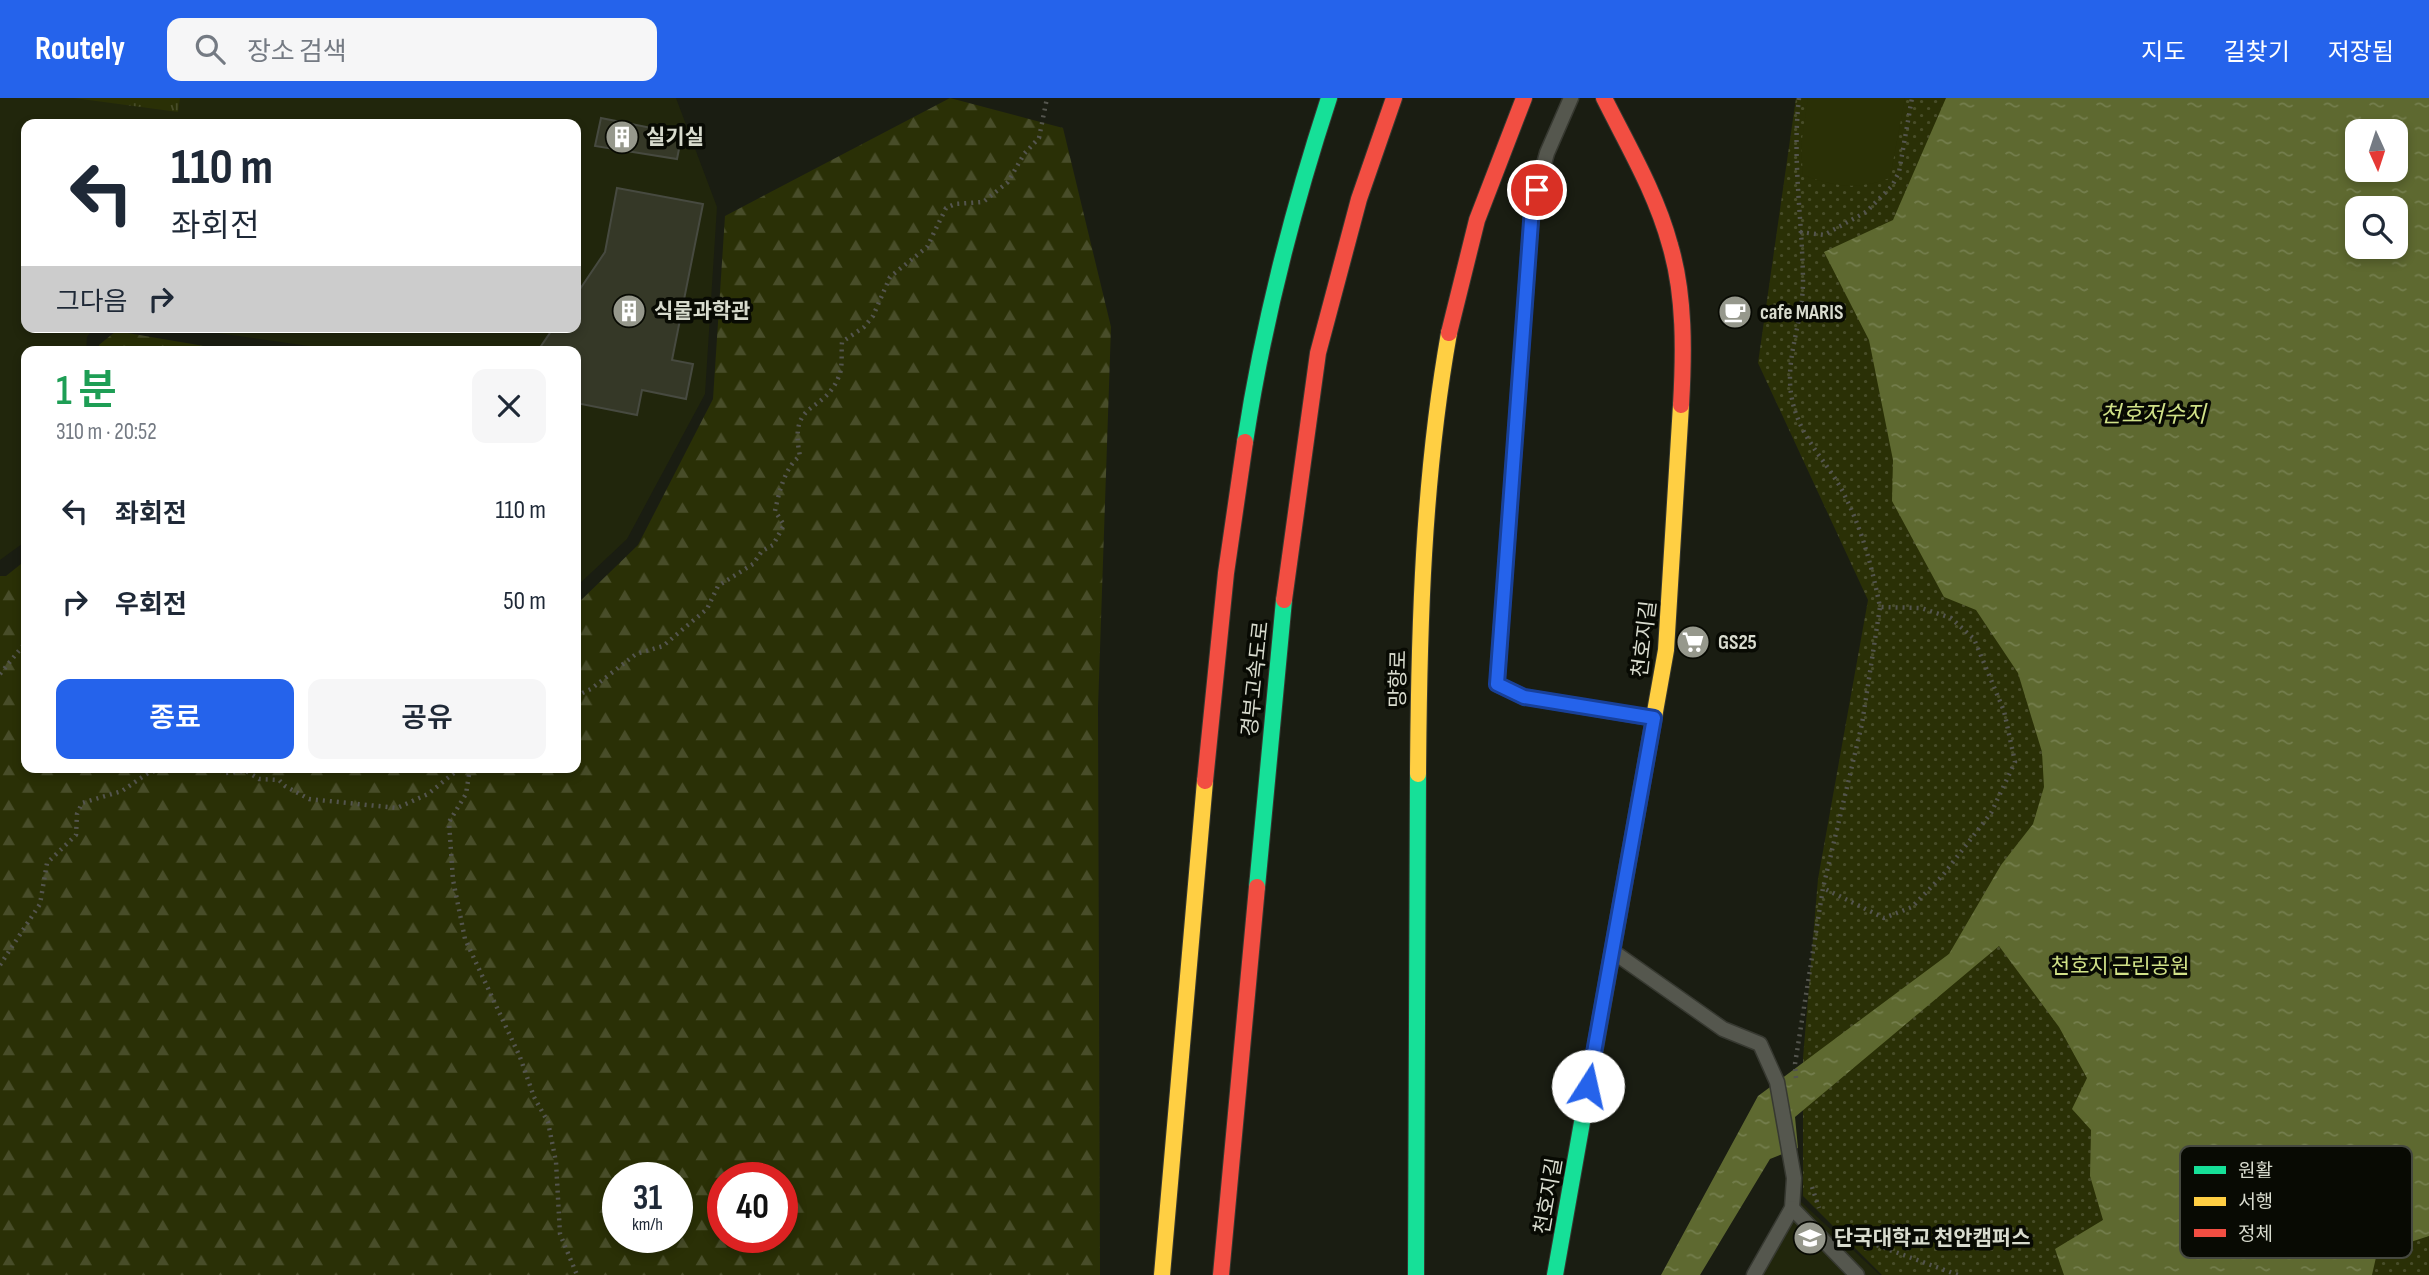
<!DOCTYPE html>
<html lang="ko">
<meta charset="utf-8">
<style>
body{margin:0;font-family:"Sofia Sans Condensed","Noto Sans KR",sans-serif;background:#f6f6f7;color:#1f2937;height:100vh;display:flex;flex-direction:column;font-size:26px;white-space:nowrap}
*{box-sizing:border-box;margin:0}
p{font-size:23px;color:#747a83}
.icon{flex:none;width:38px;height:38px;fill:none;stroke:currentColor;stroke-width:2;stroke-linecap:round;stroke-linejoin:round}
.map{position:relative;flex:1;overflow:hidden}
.drawer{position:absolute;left:21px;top:248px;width:560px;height:427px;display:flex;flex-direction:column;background:#fff;border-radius:14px;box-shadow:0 4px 10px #0003}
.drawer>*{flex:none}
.hud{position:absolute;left:21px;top:21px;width:560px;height:214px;border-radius:14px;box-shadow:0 4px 10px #0003;background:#fff;color:#1f2937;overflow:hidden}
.needle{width:46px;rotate:177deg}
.fabs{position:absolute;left:2345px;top:21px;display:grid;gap:14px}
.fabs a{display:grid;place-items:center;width:63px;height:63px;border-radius:14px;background:#fff;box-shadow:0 4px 10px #0003;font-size:35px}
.speed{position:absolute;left:602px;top:1064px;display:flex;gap:14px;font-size:35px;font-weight:700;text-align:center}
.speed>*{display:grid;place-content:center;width:91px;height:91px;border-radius:50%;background:#fff;box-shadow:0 4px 10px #0003;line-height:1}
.speed small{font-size:18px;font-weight:400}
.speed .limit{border:10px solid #d22;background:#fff;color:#111}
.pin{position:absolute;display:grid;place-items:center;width:60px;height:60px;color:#fff;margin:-30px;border:4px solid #fff;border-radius:50%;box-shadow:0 2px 7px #0007}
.me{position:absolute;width:77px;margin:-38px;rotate:10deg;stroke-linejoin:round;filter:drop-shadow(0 0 5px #0008)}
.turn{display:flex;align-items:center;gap:24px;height:147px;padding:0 35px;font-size:32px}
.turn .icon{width:91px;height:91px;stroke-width:2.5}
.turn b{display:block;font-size:49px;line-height:60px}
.then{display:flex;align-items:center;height:66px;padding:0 35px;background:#0003;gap:14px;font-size:26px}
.round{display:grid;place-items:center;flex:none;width:74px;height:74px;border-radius:14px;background:#f6f6f7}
.head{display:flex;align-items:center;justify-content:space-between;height:119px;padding:0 35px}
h1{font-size:42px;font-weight:600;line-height:52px;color:#1e9e55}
.action{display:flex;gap:14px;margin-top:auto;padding:14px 35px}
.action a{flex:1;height:80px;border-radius:14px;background:#2563eb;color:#fff;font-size:28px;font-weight:600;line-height:80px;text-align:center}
.action a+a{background:#f6f6f7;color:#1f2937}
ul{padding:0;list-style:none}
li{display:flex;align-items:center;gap:21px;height:91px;padding:0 35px}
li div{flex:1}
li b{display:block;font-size:26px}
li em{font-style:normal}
header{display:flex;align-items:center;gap:42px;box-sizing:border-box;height:98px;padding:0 35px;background:#2563eb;color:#fff}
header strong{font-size:33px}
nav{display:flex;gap:38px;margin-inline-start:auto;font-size:24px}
.search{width:490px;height:63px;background:#f6f6f7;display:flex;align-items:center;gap:18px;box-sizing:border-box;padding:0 24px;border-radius:14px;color:#747a83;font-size:26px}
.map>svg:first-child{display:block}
</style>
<header>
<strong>Routely</strong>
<div class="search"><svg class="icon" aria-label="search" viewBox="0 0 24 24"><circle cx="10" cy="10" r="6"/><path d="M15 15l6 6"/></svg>장소 검색</div>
<nav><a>지도</a><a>길찾기</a><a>저장됨</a></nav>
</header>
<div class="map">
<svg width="2429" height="1177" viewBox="0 0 2429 1177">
<defs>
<pattern id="grass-tufts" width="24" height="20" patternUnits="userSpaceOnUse" patternTransform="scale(1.75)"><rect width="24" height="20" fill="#2a3006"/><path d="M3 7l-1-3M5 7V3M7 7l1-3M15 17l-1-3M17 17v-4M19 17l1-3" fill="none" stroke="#484d29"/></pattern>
<pattern id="forest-firs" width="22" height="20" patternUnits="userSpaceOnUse" patternTransform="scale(1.75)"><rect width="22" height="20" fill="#2a3006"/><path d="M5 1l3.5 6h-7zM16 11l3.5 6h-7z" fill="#484d29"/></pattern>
<pattern id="park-dots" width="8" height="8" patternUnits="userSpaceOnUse" patternTransform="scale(1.75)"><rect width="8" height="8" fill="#2a3006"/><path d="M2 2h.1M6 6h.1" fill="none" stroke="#484d29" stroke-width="1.8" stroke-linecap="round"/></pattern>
<pattern id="water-ripples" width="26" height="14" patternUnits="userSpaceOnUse" patternTransform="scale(1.75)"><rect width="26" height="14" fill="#5e6930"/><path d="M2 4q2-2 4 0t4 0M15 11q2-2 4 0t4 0" fill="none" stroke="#747e4d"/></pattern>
</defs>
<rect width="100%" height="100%" fill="#1a1d12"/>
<g fill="#21260c">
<path d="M0,0h676l41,109 -12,187 -78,145 -51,48v-235h-225l-176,-25h401v-203h-550v203h68l-7,10 -1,15h-60v189l-26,19z"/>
<path d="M1800,1103l80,74h-119z"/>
</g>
<path fill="url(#grass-tufts)" d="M74,0h106l-2,14z"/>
<g fill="url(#forest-firs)" fill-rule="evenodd">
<path d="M950,0l113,30 48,199 -13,381 2,567h-1100v-699h6l20,-16v208h550v-163l62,-60 75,-146 12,-183zM618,1080h59v59h-59zM723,1080h59v59h-59z"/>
<path d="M116,233l123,21h-140v-7z"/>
</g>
<path fill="url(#park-dots)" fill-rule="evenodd" d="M1796,0h633v1177h-547l-79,-79v-138l15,-179 50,-279 -110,-237zM2357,33h39v39h-39zM2357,110h39v39h-39z"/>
<path fill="#2a3006" d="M1808,0h97l-15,80c-32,12 -55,9 -87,-3l-2,-29z"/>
<path fill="url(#water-ripples)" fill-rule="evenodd" d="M1946,0h483v1138l-52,17 -5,22h-308l-9,-26 48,-29 -13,-44 1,-46 -19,-21 15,-31 -28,-51 -60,-81 -204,171 3,31 -28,11 -70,116h-39l97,-179 191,-142 52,-89 32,-41 11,-37 -2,-35 -24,-79 -42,-63 -32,-13 -52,-96 1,-41 -24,-120 -45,-88 69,-32zM2357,33h39v39h-39zM2357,110h39v39h-39z"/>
<g fill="#353827" stroke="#474a40" stroke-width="2">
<path d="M601,20l81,16 -5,25 -82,-13z"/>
<path d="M617,90l86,16 -31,156 21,4 -7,35 -44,-9 -5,25 -61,-12v-51h-39l17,-25h22v-32l29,-43z"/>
</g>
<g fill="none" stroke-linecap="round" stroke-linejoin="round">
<defs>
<g id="lane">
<path d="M1571,0l-24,55 -15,55 -35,476 27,13 128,21"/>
<path d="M1615,855l108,76 37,15 17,38 17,96 -2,30 -38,67"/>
<path d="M1792,1110l65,67"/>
</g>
<g id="fast">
<path d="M1245,344c18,-118 47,-231 84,-344"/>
<path d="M1257,789l27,-287"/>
<path d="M1416,1177l2,-501"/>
<path d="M1555,1177l49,-277"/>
</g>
<g id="slow">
<path d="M1418,676c1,-148 5,-295 31,-441"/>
<path d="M1604,900l62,-348 15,-245"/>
<path d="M1162,1177l43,-494"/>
</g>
<g id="jam">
<path d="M1604,0c24,48 52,95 66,147 15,50 14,108 11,160"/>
<path d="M1449,235l28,-113 47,-122"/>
<path d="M1284,502l34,-247 41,-154 35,-101"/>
<path d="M1205,683l21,-208 19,-131"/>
<path d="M1221,1177l36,-388"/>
</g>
</defs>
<use href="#lane" stroke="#373931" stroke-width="17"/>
<use href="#fast" stroke="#373931" stroke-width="18"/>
<use href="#slow" stroke="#373931" stroke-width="18"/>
<use href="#jam" stroke="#373931" stroke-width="18"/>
<g stroke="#54554e" stroke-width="4.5" stroke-dasharray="2 5" stroke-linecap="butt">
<path d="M1799,0c-7,61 3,119 4,180 1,51 -26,90 -5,141 10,26 32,48 45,73 19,37 29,75 37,115l41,1 30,10 23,21 30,72 11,51 -24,51 -48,62 -31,32 -28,11 -61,-30"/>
<path d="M1800,134l24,3 42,-23 26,-26 7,-14 13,-74"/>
<path d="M0,576l26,-32"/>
<path d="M576,598l15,-7 45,-35 27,-8 44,-37 11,-23 35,-22 9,-13 11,-6 11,-20 -9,-14c4,-19 10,-44 25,-55 -12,-57 24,-41 39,-80 4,-9 2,-24 3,-34l22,-15 9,-11 17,-39 37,-30 19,-39 9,-4 28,-2 25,-20 16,-28 15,-16 8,-40"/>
<path d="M213,670l13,5 20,-2 13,8 20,1 6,6 24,13 88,9 31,-14 32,-26"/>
<path d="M470,670l-4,26 -17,28 4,58 12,59 55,118 14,40 14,25 8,40 4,72 17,41"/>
<path d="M0,867l40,-61 7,-41 29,-28 1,-21 5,-11 40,-12 26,-18 16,-5"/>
<path d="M1796,980l-1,-14 28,-176 39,-164 18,-117"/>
<path d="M1812,1089l7,21"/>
<path d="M1839,1130l10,7 109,40"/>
</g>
<use href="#lane" stroke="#55574e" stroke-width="14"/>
<use href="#fast" stroke="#16e098" stroke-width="16"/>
<use href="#slow" stroke="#ffcf43" stroke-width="16"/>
<use href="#jam" stroke="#f24e42" stroke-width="16"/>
</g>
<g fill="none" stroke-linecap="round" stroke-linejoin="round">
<defs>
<path id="route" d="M1537,92l-5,18 -35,476 27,13 130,21 -66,368"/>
</defs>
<use href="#route" stroke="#184099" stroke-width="18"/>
<use href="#route" stroke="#2563eb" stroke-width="12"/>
</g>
<defs>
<symbol id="building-disc" viewBox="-11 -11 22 22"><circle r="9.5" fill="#96988c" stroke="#080a03"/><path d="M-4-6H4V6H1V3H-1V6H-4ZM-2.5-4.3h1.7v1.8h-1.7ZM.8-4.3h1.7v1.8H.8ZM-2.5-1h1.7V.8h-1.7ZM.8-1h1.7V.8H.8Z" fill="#fff"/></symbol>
<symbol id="cafe-disc" viewBox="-11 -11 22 22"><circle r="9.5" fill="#96988c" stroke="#080a03"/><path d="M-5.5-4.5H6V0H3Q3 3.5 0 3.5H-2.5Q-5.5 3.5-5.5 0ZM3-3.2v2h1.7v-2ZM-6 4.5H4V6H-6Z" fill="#fff"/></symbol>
<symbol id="supermarket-disc" viewBox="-11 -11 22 22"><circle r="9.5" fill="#96988c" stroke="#080a03"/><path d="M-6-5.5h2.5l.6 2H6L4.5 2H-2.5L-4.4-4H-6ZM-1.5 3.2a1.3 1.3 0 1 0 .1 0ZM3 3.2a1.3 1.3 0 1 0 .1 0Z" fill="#fff"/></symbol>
<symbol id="university-disc" viewBox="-11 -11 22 22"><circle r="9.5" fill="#96988c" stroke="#080a03"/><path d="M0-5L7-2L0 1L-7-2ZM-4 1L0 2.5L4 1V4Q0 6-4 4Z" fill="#fff"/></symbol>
</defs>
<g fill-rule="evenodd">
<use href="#building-disc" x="603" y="20" width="38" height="38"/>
<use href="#building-disc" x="610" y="194" width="38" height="38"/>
<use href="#cafe-disc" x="1716" y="195" width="38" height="38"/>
<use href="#supermarket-disc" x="1674" y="525" width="38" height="38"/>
<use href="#university-disc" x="1791" y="1121" width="38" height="38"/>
</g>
<g text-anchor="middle" stroke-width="7" stroke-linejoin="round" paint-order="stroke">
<g font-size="21" font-weight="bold" fill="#d8dbce" stroke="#080a03" text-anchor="start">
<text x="646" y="46">실기실</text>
<text x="654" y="220">식물과학관</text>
<text x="1760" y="221">cafe MARIS</text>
<text x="1718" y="551">GS25</text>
<text x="1834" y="1147">단국대학교 천안캠퍼스</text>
</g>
<g font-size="21" fill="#d8dbce" stroke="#080a03">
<text transform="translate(1644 541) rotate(-83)" y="7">천호지길</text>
<text transform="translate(1255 581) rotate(-84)" y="7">경부고속도로</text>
<text transform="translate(1398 581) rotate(-89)" y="7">망향로</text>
<text transform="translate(1548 1098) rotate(-80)" y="7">천호지길</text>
</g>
<g font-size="21" fill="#d1e288" stroke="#080a03">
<text x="2120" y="875">천호지 근린공원</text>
</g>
<g font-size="23" font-style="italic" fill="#d1e288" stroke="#080a03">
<text x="2153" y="324">천호저수지</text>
</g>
</g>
<rect x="2180" y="1048" width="232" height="112" rx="10" fill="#080a03" stroke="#464940" stroke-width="2"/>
<rect x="2194" y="1068" width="32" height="8" fill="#16e098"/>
<rect x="2194" y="1099" width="32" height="9" fill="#ffcf43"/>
<rect x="2194" y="1131" width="32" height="8" fill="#f24e42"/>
<g font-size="19" fill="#d8dbce">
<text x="2238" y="1079">원활</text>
<text x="2238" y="1110">서행</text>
<text x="2238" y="1142">정체</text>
</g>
</svg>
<div class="fabs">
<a><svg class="needle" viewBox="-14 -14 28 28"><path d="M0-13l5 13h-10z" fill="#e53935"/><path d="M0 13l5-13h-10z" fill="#747a83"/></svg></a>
<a><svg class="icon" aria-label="search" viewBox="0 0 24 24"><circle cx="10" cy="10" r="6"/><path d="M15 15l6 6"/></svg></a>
</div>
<div class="speed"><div>31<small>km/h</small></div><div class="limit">40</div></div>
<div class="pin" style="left:1537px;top:92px;background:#d93025"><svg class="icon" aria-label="arrive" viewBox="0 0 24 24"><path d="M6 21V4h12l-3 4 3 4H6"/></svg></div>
<svg class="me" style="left:1588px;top:988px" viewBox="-20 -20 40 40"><circle r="19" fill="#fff"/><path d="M0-13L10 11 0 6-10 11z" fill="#2563eb"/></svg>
<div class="hud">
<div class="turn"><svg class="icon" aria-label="left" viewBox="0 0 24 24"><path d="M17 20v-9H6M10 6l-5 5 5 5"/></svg><div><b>110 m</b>좌회전</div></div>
<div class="then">그다음<svg class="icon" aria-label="right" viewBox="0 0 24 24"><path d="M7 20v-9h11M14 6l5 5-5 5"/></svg></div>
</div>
<section class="drawer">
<div class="head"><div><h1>1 분</h1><p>310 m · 20:52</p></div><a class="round"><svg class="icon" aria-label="close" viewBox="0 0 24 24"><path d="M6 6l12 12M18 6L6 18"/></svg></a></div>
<ul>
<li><svg class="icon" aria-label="left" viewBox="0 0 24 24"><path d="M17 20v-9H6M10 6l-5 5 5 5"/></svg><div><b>좌회전</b></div><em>110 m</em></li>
<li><svg class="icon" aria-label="right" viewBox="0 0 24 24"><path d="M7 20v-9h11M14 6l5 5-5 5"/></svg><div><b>우회전</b></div><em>50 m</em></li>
</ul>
<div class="action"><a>종료</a><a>공유</a></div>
</section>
</div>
